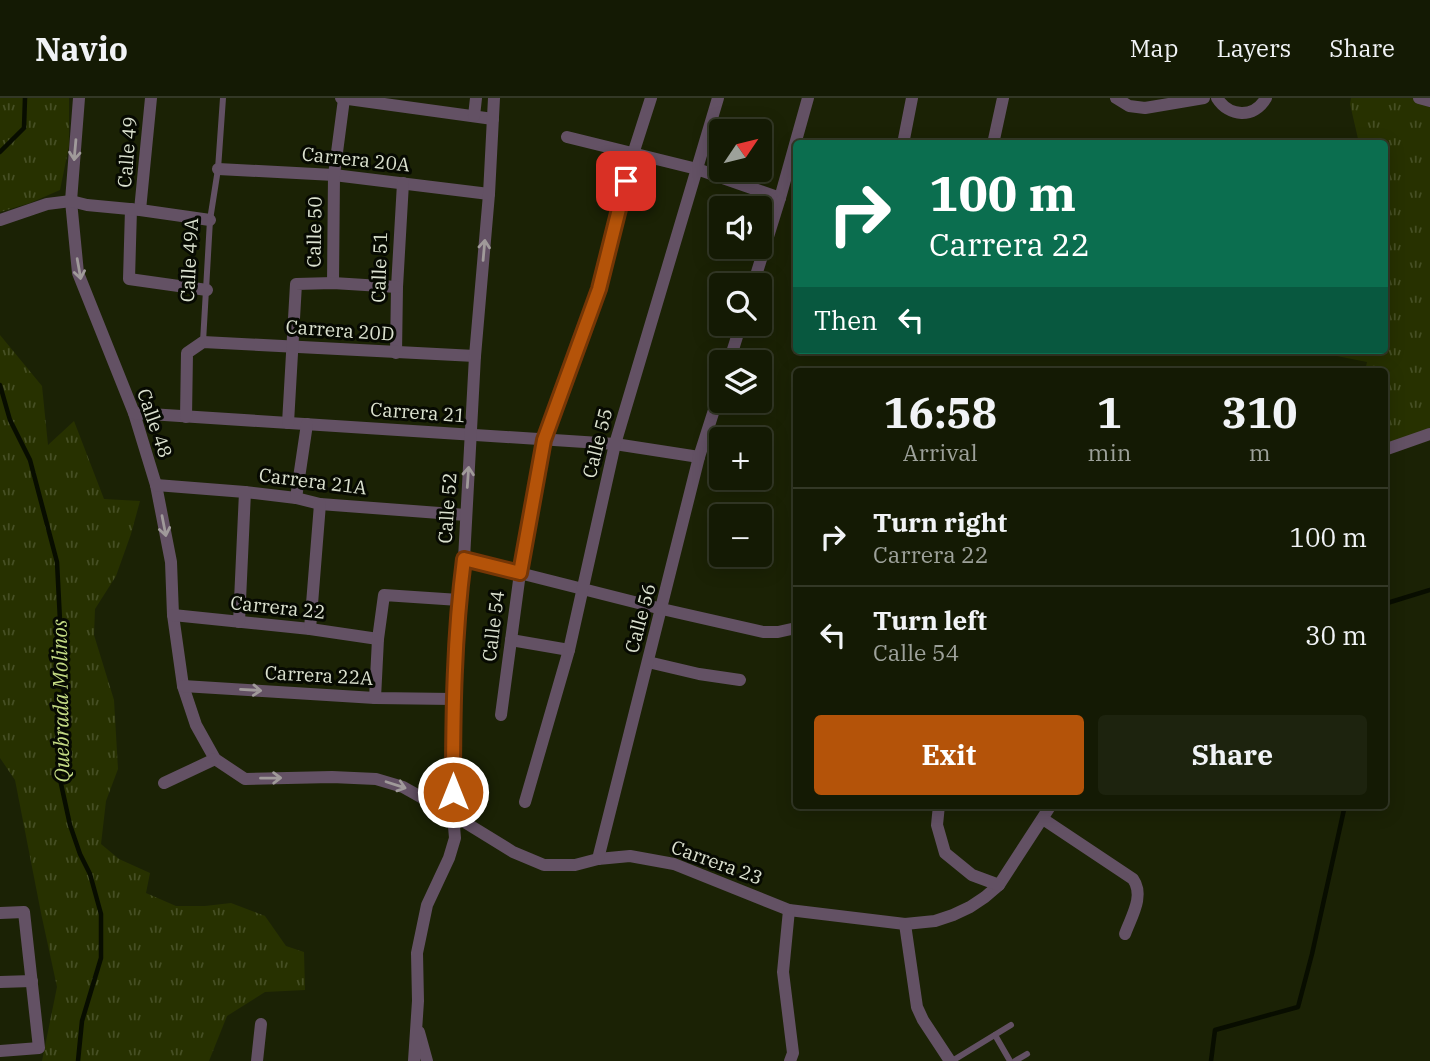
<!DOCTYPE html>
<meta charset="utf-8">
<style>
body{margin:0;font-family:"IBM Plex Serif",serif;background:#1d230e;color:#f1f3f6;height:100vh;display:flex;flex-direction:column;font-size:26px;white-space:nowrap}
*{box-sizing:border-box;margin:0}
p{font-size:23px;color:#9da19a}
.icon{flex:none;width:38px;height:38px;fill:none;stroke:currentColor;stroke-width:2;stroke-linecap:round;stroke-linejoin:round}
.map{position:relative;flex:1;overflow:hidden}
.drawer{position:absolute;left:793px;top:270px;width:595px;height:441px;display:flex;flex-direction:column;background:#141a04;border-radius:7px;box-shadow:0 4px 18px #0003,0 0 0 2px #333826}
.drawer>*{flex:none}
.hud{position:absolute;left:793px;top:42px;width:595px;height:214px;border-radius:7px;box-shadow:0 4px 18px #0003,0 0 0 2px #333826;background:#0b6e4f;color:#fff;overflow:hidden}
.needle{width:46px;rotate:55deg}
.controls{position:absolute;left:709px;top:21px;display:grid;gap:14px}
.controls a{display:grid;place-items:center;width:63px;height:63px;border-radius:7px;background:#141a04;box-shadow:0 4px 18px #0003,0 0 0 2px #333826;font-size:35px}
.pin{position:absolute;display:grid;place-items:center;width:60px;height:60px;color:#fff;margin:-30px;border-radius:14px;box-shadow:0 4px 10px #0006}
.me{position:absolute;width:77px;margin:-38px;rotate:0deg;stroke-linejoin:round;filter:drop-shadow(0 0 5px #0008)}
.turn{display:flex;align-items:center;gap:24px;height:147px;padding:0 21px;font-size:32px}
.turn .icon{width:91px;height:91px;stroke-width:2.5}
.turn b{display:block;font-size:49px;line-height:60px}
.then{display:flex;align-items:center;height:66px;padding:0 21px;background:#0003;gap:14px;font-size:26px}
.eta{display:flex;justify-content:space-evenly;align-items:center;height:119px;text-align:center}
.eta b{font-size:42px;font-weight:700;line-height:49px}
.cta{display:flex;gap:14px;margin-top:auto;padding:14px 21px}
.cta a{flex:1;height:80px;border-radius:7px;background:#b45309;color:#fff;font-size:28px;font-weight:700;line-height:80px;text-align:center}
.cta a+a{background:#1d230e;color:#f1f3f6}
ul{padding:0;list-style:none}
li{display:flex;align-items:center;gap:21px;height:98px;padding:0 21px;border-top:2px solid #333826}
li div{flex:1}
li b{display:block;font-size:26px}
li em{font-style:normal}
header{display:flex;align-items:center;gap:42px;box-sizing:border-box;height:98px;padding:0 35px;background:#141a04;border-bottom:2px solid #333826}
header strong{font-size:33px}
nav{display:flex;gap:38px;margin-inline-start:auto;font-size:24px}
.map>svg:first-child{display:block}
</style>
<header>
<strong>Navio</strong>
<nav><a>Map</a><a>Layers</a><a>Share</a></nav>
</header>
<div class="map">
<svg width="1430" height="963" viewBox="0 0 1430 963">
<defs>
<pattern id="grass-tufts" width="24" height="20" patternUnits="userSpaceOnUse" patternTransform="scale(1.75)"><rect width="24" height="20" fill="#273100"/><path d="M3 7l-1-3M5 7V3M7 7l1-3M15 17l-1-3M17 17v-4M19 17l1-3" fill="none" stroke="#464f24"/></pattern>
</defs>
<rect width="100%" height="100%" fill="#1b2205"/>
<g fill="url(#grass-tufts)">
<path d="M0,0h69v48l-9,44 -30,13 -30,9z"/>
<path d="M1351,0h68l11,3v333l-46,16v-79h-19l2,-9 -30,-6 1,-6h46v-206l-25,-1 -9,-39z"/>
<path d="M0,237l42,51 6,59 26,-24 30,78 36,2 -9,33 -15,42 -21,33 -1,26 20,65 4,69 -12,32 -5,43 18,15 31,14 -4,20 30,13h29l26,-3 34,13 21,30 18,6 1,38 -40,2 -38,24 -18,45h-167l15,-74 -16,-74 -26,-133 -15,-22z"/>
</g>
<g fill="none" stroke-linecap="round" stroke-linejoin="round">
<g stroke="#080d00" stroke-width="4.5">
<path d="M0,54l24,-24 1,-30"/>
<path d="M0,287l10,35 20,40 27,102 8,156 -7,52 12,55 10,29 10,20 11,40v44l-19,63 -4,40"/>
<path d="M1384,506l46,-14"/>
<path d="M1211,963l4,-31 83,-23 14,-53 33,-149"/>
</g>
<g stroke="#635164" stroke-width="6">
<path d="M203,244l7,-122 8,-51 5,-71"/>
<path d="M995,937l15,26"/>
<path d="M952,963l59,-36"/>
<path d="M1015,963l12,-7"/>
</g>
<g stroke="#635164" stroke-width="12">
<path d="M79,0l-8,103 7,72 56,140 22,72 15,77 2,53 10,71 13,39 19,34 30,20 87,-2 44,2 27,8 50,28 60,37 31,13h31l23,-6 32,-3 44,8 115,46 116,14 30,-3 18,-6 17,-8 15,-10 14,-12 52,-80"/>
<path d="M341,0l152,21"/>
<path d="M1116,0l13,8 16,2 59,-10"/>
<path d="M1217,0c12,19 37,21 49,0"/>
<path d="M1419,0l11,3"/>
<path d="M474,18l2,-18"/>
<path d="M567,39l130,32 83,29"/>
<path d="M903,46l9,-46"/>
<path d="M993,46l10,-46"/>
<path d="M218,71l116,6 155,19"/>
<path d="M131,111l-2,70 78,11"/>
<path d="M140,112l11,-112"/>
<path d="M0,122l47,-16 24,-3 16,4 53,5 70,10"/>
<path d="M333,185l1,-108 10,-76"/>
<path d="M753,187l27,-87 28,-100"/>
<path d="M396,255l1,-66 6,-104"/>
<path d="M729,264l12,-38"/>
<path d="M134,315l481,31 84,13"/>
<path d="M186,319l1,-64 16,-11 272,14"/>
<path d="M288,325l8,-139 37,-1 64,4"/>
<path d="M1384,352l46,-16"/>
<path d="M156,387l89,7 51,6 24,6 146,11"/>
<path d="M296,400l11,-74"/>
<path d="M464,461l198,50 101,23h15l18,-4"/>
<path d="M173,517l137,14 68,10"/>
<path d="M239,524l6,-130"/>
<path d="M310,531l10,-125"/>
<path d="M511,542l58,10"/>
<path d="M648,564l51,12 41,6"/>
<path d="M183,588l192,12 78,1"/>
<path d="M375,600l3,-59 6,-44 75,5"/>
<path d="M501,617l19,-142 24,-133 55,-151 34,-135 18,-56"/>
<path d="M164,685l51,-24"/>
<path d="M525,704l44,-152 46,-206 103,-346"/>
<path d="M939,707l-2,20 8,28 27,22 27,10"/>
<path d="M1043,721l90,60c12,17 -2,38 -8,55"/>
<path d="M598,761l101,-402 22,-69"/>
<path d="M789,812l-6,62 10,81 -3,8"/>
<path d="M0,815l24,-1 15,136 -39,3"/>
<path d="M905,826l12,83 6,13 27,41"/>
<path d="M0,884l32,-1"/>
<path d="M419,934l8,29"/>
<path d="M257,963l4,-37"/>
<path d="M414,963l4,-60 -1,-48 10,-48 22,-47 6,-20 -2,-23v-116l6,-99 5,-41 11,-203 14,-162 5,-96"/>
</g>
</g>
<defs><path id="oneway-shaft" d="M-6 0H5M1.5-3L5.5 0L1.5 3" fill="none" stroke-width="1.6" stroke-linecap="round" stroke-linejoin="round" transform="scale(1.75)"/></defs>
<g stroke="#a09a9a">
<use href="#oneway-shaft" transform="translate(75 52) rotate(95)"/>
<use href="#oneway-shaft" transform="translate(484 152) rotate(-85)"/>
<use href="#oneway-shaft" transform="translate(79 171) rotate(80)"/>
<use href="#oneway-shaft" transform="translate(468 379) rotate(-86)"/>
<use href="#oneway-shaft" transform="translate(164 428) rotate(79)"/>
<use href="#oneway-shaft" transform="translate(251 592) rotate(3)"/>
<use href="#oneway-shaft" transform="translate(271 680) rotate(-1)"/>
<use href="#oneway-shaft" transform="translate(396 687) rotate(18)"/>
</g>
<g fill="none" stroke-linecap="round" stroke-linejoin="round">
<defs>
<path id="route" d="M453,694c0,-78 1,-156 11,-233l56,14 24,-133 55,-151 27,-108"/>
</defs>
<use href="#route" stroke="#753606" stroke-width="18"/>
<use href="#route" stroke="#b45309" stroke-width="12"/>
</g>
<g text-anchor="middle" stroke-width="6" stroke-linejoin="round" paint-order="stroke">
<g font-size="19" fill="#dce2d0" stroke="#070a02">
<text transform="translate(127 54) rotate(-85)" y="7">Calle 49</text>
<text transform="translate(356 61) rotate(6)" y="7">Carrera 20A</text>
<text transform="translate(314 134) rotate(-89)" y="7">Calle 50</text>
<text transform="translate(189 162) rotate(-87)" y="7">Calle 49A</text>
<text transform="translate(379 169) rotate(-88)" y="7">Calle 51</text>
<text transform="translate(340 232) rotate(4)" y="7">Carrera 20D</text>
<text transform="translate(418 314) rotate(4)" y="7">Carrera 21</text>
<text transform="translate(155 325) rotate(71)" y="7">Calle 48</text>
<text transform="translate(597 345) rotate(-76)" y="7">Calle 55</text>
<text transform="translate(313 383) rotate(7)" y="7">Carrera 21A</text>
<text transform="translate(447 410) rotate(-86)" y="7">Calle 52</text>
<text transform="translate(278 509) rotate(6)" y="7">Carrera 22</text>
<text transform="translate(640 520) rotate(-75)" y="7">Calle 56</text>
<text transform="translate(493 528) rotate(-83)" y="7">Calle 54</text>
<text transform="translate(319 577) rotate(3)" y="7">Carrera 22A</text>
<text transform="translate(717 764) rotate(20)" y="7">Carrera 23</text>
</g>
<g font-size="21" font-style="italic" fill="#c4db84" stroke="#070a02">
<text transform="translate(61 603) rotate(-91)" y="7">Quebrada Molinos</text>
</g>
</g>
</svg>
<div class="controls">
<a><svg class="needle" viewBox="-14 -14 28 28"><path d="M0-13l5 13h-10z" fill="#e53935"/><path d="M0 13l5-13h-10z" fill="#9da19a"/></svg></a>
<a><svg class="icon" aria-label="sound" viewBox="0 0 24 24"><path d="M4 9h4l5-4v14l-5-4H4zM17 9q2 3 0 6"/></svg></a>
<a><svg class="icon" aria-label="search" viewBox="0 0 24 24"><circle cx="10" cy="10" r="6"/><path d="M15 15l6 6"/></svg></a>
<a><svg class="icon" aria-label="layers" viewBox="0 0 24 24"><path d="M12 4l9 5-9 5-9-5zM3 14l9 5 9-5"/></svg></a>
<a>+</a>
<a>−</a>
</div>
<div class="pin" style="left:626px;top:83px;background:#d93025"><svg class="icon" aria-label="arrive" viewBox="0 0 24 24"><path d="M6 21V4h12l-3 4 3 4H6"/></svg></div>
<svg class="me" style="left:453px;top:694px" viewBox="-20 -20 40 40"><circle r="17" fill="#b45309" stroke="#fff" stroke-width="3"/><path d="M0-11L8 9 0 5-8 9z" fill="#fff"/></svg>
<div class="hud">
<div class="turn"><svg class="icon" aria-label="right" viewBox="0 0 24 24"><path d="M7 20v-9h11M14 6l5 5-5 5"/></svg><div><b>100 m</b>Carrera 22</div></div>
<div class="then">Then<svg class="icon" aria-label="left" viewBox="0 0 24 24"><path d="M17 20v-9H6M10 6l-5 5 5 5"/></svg></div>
</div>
<section class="drawer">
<div class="eta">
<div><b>16:58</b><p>Arrival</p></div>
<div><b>1</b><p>min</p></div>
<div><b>310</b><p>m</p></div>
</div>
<ul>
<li><svg class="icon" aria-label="right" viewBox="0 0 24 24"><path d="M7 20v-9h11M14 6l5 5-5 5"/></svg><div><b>Turn right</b><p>Carrera 22</p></div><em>100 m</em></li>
<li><svg class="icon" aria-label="left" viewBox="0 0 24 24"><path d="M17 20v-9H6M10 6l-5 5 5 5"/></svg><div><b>Turn left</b><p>Calle 54</p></div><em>30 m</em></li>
</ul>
<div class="cta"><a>Exit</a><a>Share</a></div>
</section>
</div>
